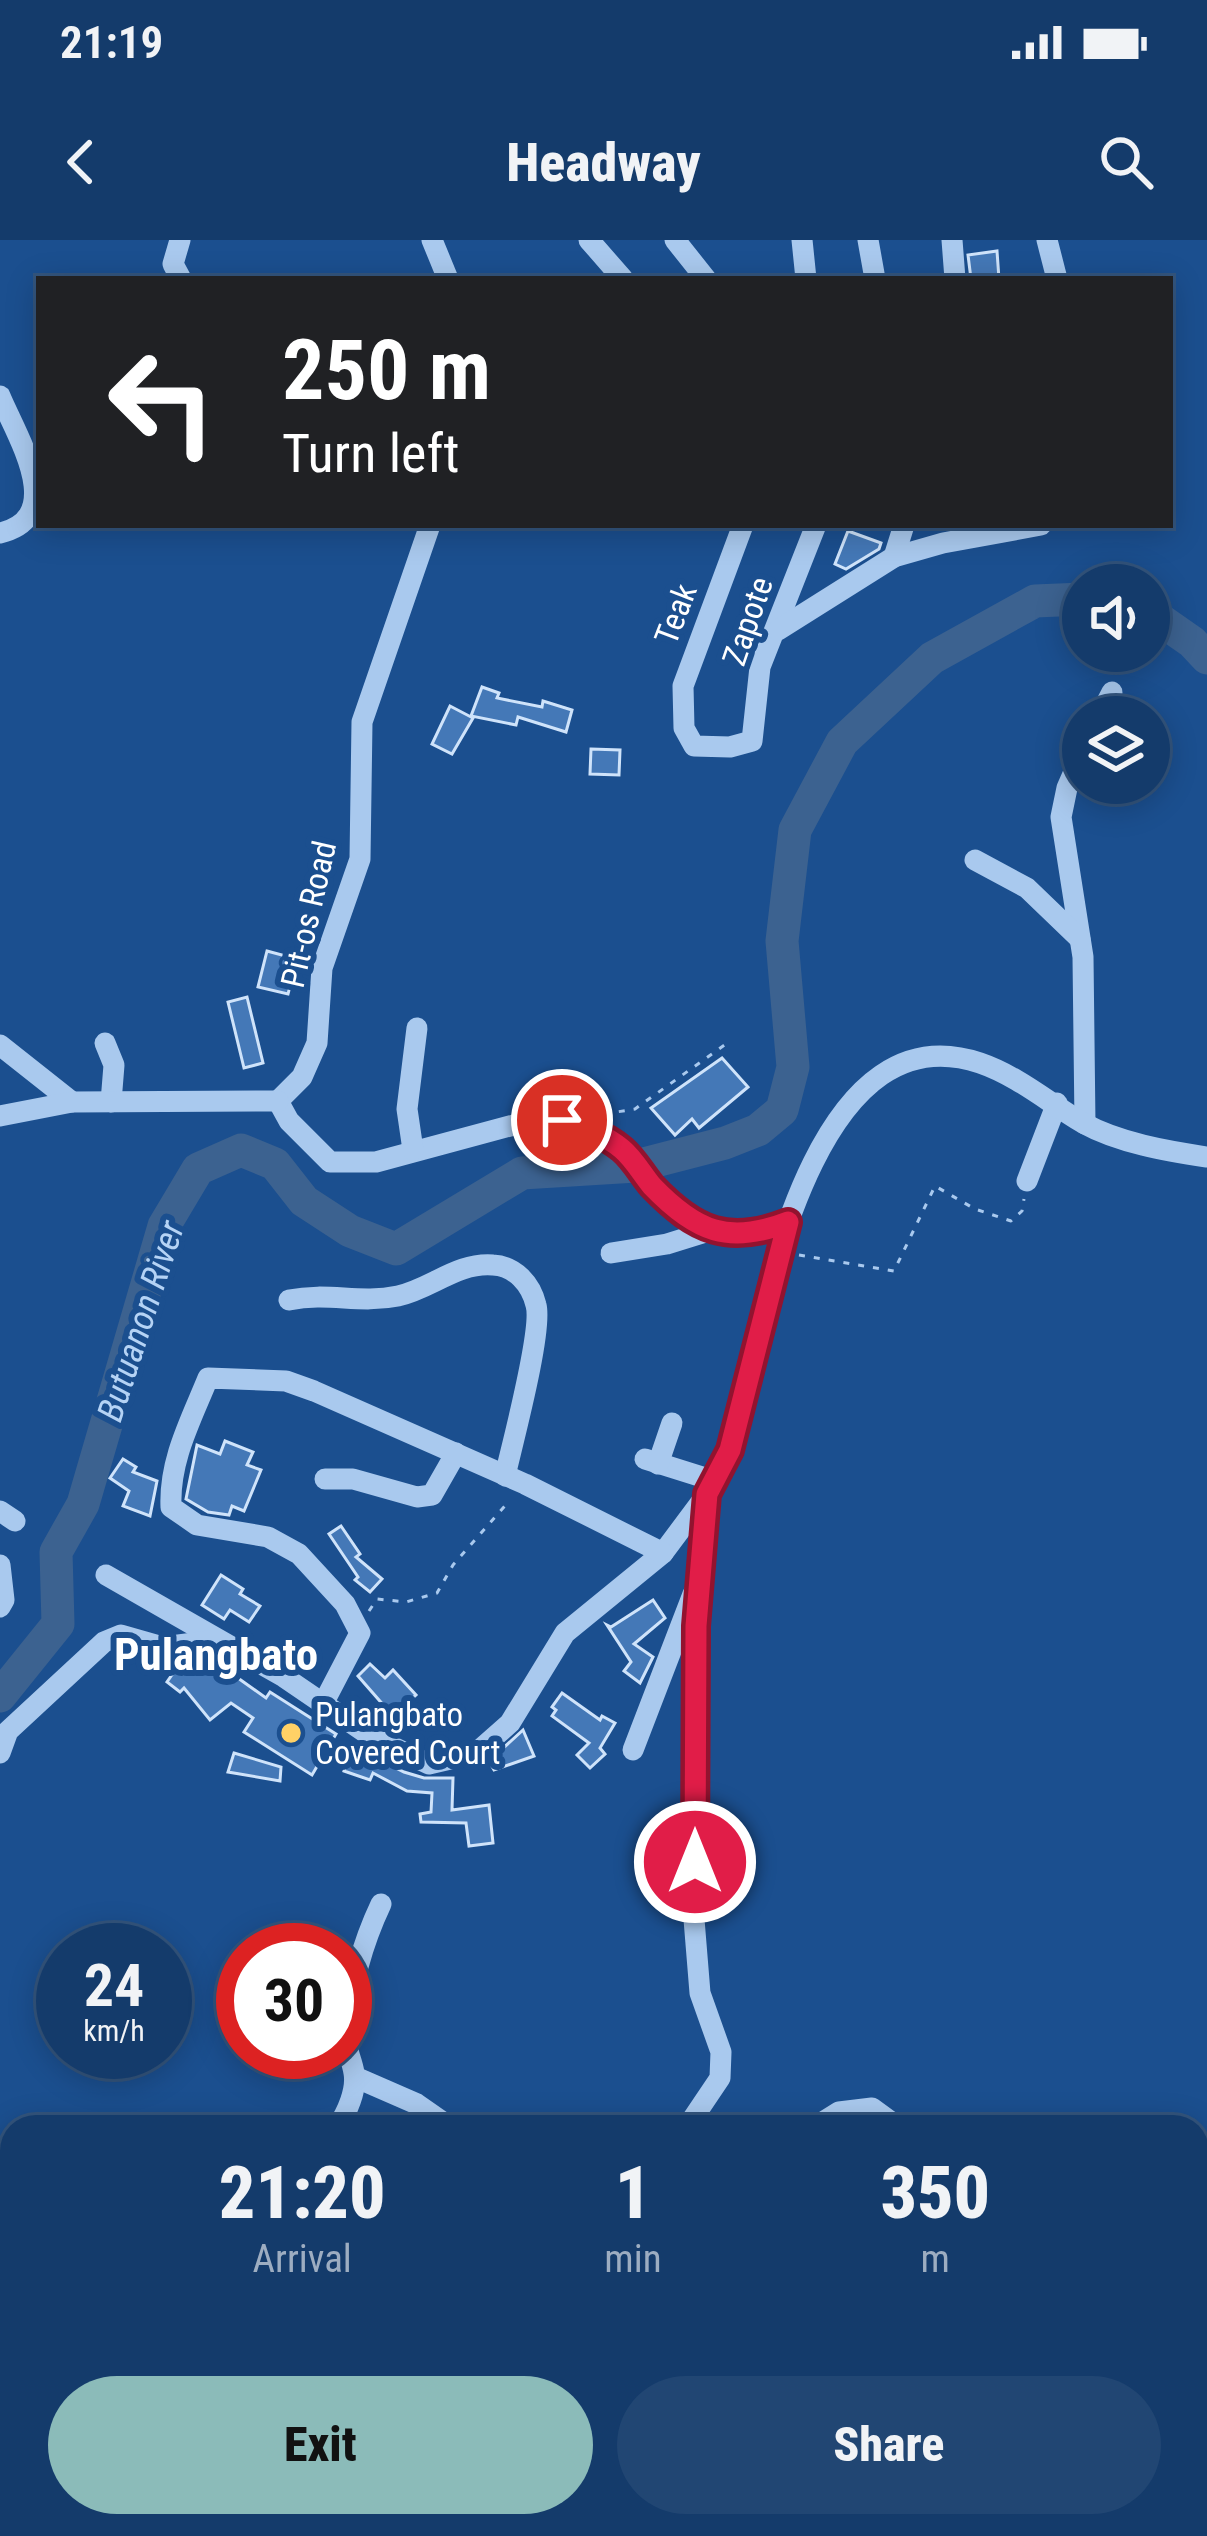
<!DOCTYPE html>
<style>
body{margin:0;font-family:"Roboto Condensed",sans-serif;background:#214673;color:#f1f3f6;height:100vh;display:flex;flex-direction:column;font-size:45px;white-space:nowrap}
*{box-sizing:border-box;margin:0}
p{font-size:39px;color:#9dadc1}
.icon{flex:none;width:66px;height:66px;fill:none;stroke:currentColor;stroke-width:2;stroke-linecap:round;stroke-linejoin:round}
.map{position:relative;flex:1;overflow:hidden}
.details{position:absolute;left:0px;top:1875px;width:1209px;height:423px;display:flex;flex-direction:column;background:#143b6b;border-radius:36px 36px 0 0;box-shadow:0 6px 30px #0003,0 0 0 3px #33557e}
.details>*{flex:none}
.hud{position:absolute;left:36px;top:36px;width:1137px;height:252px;border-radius:0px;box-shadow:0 6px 30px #0003,0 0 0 3px #33557e;background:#202124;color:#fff;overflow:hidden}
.fabs{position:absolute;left:1062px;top:324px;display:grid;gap:24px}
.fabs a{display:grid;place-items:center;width:108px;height:108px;border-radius:50%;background:#143b6b;box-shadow:0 6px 30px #0003,0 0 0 3px #33557e;font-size:60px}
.speed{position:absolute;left:36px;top:1683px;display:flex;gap:24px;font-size:60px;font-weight:700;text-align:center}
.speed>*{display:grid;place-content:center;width:156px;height:156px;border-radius:50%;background:#143b6b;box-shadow:0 6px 30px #0003,0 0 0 3px #33557e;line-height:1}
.speed small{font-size:30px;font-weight:400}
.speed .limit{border:18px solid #d22;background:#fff;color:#111}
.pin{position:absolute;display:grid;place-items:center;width:102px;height:102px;color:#fff;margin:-51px;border:6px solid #fff;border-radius:50%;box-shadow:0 3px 12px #0007}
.me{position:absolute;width:132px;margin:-66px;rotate:0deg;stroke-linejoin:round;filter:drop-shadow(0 0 9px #0008)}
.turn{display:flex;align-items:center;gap:42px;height:252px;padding:0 48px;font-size:54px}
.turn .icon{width:156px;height:156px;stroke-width:2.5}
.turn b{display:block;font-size:84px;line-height:102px}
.eta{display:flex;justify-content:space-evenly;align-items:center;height:204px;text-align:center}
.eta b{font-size:72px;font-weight:800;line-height:84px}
.action{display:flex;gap:24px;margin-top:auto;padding:24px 48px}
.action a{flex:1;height:138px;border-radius:72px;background:#8bbbb9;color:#111;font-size:48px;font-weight:800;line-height:138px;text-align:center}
.action a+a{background:#214673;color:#f1f3f6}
.status{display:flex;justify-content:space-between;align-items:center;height:84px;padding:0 60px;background:#143b6b;direction:ltr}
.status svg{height:33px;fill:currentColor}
header{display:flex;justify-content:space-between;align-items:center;height:156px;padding:0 48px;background:#143b6b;font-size:54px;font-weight:800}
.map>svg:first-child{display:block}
</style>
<div class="status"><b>21:19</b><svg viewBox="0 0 49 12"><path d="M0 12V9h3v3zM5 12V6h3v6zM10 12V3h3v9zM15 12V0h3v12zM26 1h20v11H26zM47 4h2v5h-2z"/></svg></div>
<header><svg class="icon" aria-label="back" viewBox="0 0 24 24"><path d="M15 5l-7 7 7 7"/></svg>Headway<svg class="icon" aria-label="search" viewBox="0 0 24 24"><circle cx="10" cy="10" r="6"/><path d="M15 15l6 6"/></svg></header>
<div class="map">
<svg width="1207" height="2296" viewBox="0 0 1207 2296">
<rect width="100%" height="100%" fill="#1b4f8f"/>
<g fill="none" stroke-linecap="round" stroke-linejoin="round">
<g stroke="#3c6290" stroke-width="33">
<path d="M1149,372l43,30 15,16"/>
<path d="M0,1456l58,-72 -2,-72 27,-48 81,-278 34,-57 43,-19 34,14 29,37 46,30 46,18 126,-76 114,-7 89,-23 33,-13 24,-20 11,-43 -11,-126 13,-111 47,-88 90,-84 103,-57 48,-2"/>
</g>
</g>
<g fill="#4478b7" stroke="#cfe3fa" stroke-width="3">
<path d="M997,11l2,28h-28l-3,-24z"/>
<path d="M848,291l33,12 -2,6 -33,20 -11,-5z"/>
<path d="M482,447l17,6 -2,5 45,9 1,-6 29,9 -6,22 -48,-15 -2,8 -45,-9z"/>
<path d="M450,466l23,12 -21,36 -20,-10z"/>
<path d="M591,509l29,1 -1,25 -29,-1z"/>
<path d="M267,711l30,8 -9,35 -30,-7z"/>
<path d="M247,757l16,66 -19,5 -16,-66z"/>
<path d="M722,818l26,29 -49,41 -7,-9 -17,16 -24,-27z"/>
<path d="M225,1201l28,11 -6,13 14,5 -17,41 -12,-5 -3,9 -21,-3 -22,-13 11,-54 23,9z"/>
<path d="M123,1219l13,8 -3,5 24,9 -7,35 -27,-10 6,-15 -19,-13z"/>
<path d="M341,1286l19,28 -4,3 26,22 -12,13 -15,-12 3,-3 -29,-43z"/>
<path d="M221,1335l22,14 -3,5 20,12 -11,16 -19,-12 -6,9 -22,-14z"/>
<path d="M653,1360l12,18 -31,26 19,13 -13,26 -16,-12 7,-9 -24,-37 4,2z"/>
<path d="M207,1416l59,42 4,-6 66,42 -24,41 -68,-43 9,-14 -22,-15 -21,17 -26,-32 -4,4 -13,-10 9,-13 7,5 11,-16z"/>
<path d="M370,1424l15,14 8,-8 23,25 -23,21 -35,-40z"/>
<path d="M562,1453l38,27 2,-4 13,7 -15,25 5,6 -15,14 -13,-13 12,-12 -37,-27 4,-6 -4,-3z"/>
<path d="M523,1490l11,26 -40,14 -5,-9z"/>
<path d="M353,1506l51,26 20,6h29l-1,32 37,-5 4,38 -24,3 -3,-23 -45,-1 -1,-8 11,-2 1,-19 -25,-2 -34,-18 -3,7 -26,-9z"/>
<path d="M234,1513l47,14 -1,14 -52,-9z"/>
</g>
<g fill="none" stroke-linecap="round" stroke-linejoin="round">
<g stroke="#a9c9ee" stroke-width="3" stroke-dasharray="6 9" stroke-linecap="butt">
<path d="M604,874l31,-5 95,-68"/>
<path d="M799,1015l95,16 41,-85 40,23 36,12 11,-10 2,-12"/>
<path d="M369,1371l8,-12 29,3 31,-9 16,-28 57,-65"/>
</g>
<g stroke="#a9c9ee" stroke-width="21">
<path d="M180,0l-7,24 8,15"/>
<path d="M432,0l16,39"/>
<path d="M589,0l34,39"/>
<path d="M675,0l31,39"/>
<path d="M802,0l4,39"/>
<path d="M868,0l7,39"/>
<path d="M952,0l3,39"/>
<path d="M1047,0l10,39"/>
<path d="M0,156c16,39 69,121 0,137"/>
<path d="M743,285l-60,161 1,42 10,18 36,1 22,-6 8,-74 56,-142"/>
<path d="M894,317l10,-32"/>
<path d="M778,390l116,-73 49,-14 98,-18"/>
<path d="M1099,477l13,-25"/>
<path d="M1083,511l-16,37 -6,29 22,140 2,167"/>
<path d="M975,620l52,28 53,51"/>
<path d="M105,803l9,22 -3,37"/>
<path d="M0,805l72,57"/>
<path d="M278,861l24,-24 15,-34 5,-75 38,-109 2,-137 68,-197"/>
<path d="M278,861l11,20 41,41h46l160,-43 26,1 32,10 29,20 31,38 58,42 43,5 33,-13"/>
<path d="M0,876l72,-14 206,-1"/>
<path d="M413,910l-6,-41 10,-81"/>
<path d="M1027,941l30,-78"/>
<path d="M611,1013l56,-9 45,-14"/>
<path d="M289,1060c40,-8 70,4 109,-4 33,-7 59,-34 95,-31 22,1 38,19 43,40 7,25 -24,140 -31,171"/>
<path d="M645,1219l70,22"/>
<path d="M658,1224l14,-41"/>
<path d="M325,1239h28l64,18 15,-2 24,-42"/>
<path d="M0,1271l15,10"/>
<path d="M0,1325l4,35 -4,7"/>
<path d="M106,1335l178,102 88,60 57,27 47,-11 34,-30 55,-90 98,-80 44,-59 23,-44c27,-111 75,-446 250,-387 38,13 69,40 103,60 36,20 84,28 124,34"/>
<path d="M323,1464l37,-71 -15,-29 -46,-50 -31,-17 -71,-12 -26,-18c-2,-47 20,-87 37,-129l78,3 28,10 211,93 138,69"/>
<path d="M633,1510l60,-156"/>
<path d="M0,1513l8,-22 96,-89 17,-7 42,12 54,-7"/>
<path d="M355,1837l62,27 33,23"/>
<path d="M337,1887c10,-14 20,-37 17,-54 -2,-14 -9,-24 -8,-38 4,-44 16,-91 35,-131"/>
<path d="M687,1887l33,-49 1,-26 -21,-59 -7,-86 3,-281 11,-131"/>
<path d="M815,1887l24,-15 33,-4 26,19"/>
<path d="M0,2059l12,-7"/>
<path d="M758,2286v10"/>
</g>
</g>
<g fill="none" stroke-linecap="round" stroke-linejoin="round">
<defs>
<path id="route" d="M562,880c21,7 42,14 60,29 12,10 20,25 30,37 44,46 77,59 136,36l-58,228 -23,44 -11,132 -1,236"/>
</defs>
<use href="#route" stroke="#92132f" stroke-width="30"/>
<use href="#route" stroke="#e11d48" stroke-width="21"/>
</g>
<circle fill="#ffd166" stroke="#1b4f8f" stroke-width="4.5" cx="291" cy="1493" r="12"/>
<g text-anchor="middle" stroke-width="12" stroke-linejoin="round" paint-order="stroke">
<g font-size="33" fill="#fff" stroke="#1b4f8f">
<text transform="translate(675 374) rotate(-69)" y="12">Teak</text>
<text transform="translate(747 381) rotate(-71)" y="12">Zapote</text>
<text transform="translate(308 674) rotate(-77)" y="12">Pit-os Road</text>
</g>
<g font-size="33" fill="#fff" stroke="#1b4f8f" text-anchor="start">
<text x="315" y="1486">Pulangbato<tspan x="315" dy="38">Covered Court</tspan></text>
</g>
<g font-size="36" font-style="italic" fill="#b5d3f5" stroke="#1b4f8f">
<text transform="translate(140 1081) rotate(-72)" y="13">Butuanon River</text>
</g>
<g font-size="45" font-weight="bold" fill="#fff" stroke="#1b4f8f">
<text x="216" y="1430">Pulangbato</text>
</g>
</g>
</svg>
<div class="fabs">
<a><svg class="icon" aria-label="sound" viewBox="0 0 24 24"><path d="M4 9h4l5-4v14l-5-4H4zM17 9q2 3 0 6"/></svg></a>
<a><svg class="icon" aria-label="layers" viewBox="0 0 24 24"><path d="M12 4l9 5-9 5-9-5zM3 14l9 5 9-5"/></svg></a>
</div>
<div class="speed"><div>24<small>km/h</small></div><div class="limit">30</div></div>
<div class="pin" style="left:562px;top:880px;background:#d93025"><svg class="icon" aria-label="arrive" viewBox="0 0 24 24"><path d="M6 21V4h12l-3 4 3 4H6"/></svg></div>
<svg class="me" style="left:695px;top:1622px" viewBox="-20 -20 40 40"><circle r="17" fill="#e11d48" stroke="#fff" stroke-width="3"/><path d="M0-11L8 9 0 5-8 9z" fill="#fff"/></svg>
<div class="hud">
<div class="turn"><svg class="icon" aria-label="left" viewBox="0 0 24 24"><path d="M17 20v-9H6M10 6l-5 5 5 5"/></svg><div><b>250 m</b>Turn left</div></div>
</div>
<section class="details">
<div class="eta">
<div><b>21:20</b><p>Arrival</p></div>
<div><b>1</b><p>min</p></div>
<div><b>350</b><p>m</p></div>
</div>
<div class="action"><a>Exit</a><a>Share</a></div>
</section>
</div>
